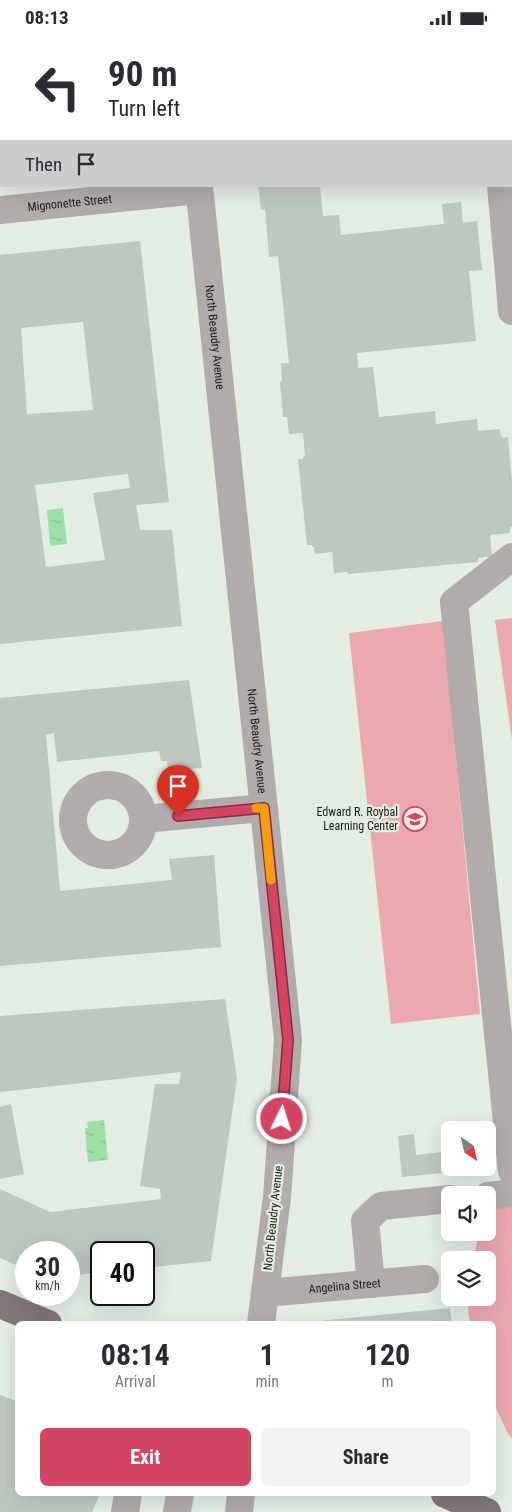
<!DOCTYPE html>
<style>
body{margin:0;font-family:"Roboto Condensed",sans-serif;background:#f2f2f3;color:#2b2b33;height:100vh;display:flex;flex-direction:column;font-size:19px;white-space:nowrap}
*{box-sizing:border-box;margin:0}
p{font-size:16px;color:#7c7c81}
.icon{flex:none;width:28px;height:28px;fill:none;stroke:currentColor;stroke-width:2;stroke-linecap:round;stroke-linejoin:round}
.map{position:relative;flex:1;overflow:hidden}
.sheet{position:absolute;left:15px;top:1286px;width:481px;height:175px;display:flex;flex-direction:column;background:#fff;border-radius:8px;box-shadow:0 5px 20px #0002}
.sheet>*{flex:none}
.banner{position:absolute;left:0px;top:0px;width:512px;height:152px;box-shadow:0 5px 20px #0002;background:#fff;color:#2b2b33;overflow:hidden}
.needle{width:32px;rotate:146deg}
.fabs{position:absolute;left:441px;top:1086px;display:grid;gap:10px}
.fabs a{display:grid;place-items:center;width:55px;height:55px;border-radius:8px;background:#fff;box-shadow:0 5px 20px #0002;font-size:25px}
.speed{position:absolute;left:15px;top:1206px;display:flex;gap:10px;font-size:25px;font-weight:700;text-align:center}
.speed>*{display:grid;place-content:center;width:65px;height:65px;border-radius:50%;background:#fff;box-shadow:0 5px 20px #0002;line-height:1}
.speed small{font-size:12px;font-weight:400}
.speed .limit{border:2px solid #111;border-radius:8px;background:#fff;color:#111}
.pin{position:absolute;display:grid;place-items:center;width:42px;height:42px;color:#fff;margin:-51px -21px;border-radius:50% 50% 50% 0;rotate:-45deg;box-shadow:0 0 5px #0007}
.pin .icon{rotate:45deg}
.me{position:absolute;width:55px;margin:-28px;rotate:4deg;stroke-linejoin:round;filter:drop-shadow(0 0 4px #0008)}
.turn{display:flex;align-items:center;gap:18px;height:105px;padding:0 25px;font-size:22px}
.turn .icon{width:65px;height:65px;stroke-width:2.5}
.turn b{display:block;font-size:35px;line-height:42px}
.then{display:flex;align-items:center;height:48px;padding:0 25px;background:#0003;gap:10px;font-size:19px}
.eta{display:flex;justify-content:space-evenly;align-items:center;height:85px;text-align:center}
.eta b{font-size:30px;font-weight:700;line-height:35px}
.cta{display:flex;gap:10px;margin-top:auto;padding:10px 25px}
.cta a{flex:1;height:58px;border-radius:8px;background:#d44463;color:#fff;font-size:20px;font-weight:700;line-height:58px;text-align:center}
.cta a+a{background:#f2f2f3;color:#2b2b33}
.status{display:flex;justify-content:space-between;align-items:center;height:35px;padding:0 25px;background:#fff;direction:ltr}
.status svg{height:14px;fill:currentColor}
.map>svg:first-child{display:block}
</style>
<div class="status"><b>08:13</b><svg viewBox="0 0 49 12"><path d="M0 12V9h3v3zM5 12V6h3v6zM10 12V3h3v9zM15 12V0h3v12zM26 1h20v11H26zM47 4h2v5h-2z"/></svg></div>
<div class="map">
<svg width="512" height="1477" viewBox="0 0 512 1477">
<defs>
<pattern id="water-ripples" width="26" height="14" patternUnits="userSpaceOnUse" patternTransform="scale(1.25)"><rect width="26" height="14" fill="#9fe0a9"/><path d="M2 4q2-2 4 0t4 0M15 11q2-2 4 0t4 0" fill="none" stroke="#88c091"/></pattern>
</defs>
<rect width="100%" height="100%" fill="#e3ede4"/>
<g fill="#eca8af">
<path d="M512,583v122l-17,-120z"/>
<path d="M443,586l37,393 -89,10 -42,-391z"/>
<path d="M512,1165v238l-4,-4 -14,-30v-80h-24l-2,-12 1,-14 19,-1v-37h-15l6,-27h9v-25z"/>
</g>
<g fill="url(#water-ripples)">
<path d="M63,473l4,36 -17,2 -3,-36z"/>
<path d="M104,1085l4,40 -20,2 -3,-34h3l-1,-6z"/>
</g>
<g fill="#bfc8c0" fill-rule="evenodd">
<path d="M258,151h62l3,30 16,-1 2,20 103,-11 -2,-20 19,-2 2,21 14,-2 5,49 -13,1 7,70 -119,12 1,15 15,-1 6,50 56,-6 1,13 41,-5 1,12 22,-2 1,7h1l1,2 5,-1 4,45v45h-2v6l-20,2 2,21 -14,2v4l-130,12 -1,-2 -13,1 -2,-21 -17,2 -1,-7h-2v-2h-5l-9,-86h5v-2l2,-1 -2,-23 -14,1 -2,-17h-4l-3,-36h2l-1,-18h8l-11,-107 -9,1 -4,-48 -4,1z"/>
<path d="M140,206l29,261 -33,3 4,25h32l10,96 -182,18v-389zM83,287l10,88 -66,4 -6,-86zM128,439l2,14 -37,5 12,67 -59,7 -11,-82z"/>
<path d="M189,645l13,88 -34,2 -1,-9h-6l-2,-10 -102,11 -3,-29 -8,2 14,156 112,-11 -3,-21 45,-4 7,92 -221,19v-268z"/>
<path d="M225,964l12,79 -26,183 -67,7v-15h-43v19l-32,4v-23h-43v16l-26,-11v-69l50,23 111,-13 -1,-10 -20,-3 15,-102h24l2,-12 -181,20v-76z"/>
<path d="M11,1069l13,70 -24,5v-72z"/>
<path d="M414,1099l2,21 25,-3 2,21 -41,4 -4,-41z"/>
<path d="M450,1273l2,16h-143l-1,-2z"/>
<path d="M0,1360l18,7v92h82l-8,18h-92z"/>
</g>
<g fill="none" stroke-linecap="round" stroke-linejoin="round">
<g stroke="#b1abac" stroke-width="28">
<path d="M186,0v1"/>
<path d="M489,0v1"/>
<path id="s1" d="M199,151l89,854 -11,157 -16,127"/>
<path d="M501,151l8,88"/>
<path id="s2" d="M0,175l199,-20"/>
<path d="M512,237l-3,2 3,37"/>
<path d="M512,522l-58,45 58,569"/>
<circle cx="108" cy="785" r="35"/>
<path d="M143,784l121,-11"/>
<path d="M488,1161l24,-3"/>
<path d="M371,1249l-6,-63 16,-15 69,-7"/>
<path id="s3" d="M265,1258l160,-14"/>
<path d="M125,1477l3,-18"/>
<path d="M177,1477l3,-18"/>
<path d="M239,1477l2,-18"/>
</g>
<g stroke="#827778" stroke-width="28">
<path d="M0,1269l48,20"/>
<path d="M445,1459l42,18"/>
</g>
</g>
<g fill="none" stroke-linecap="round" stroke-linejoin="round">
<defs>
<path id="route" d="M178,781l86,-8 24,232 -6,79"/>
</defs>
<use href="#route" stroke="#8a2c40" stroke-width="12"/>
<use href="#route" stroke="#d44463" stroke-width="9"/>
<path stroke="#f59e0b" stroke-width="9" d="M256,773h8l7,72"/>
</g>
<defs>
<symbol id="school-ring" viewBox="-11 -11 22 22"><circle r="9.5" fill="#e3ede4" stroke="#d44463" stroke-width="1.5"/><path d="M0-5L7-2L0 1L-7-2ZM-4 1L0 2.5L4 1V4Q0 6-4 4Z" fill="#d44463"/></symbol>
</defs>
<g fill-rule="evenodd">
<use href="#school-ring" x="401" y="770" width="28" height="28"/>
</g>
<g text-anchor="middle" stroke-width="4.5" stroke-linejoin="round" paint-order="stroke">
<g font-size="12" fill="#191c19" stroke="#e3ede4">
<text dy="4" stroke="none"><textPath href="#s2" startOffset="70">Mignonette Street</textPath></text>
<text dy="4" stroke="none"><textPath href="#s1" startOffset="152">North Beaudry Avenue</textPath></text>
<text dy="4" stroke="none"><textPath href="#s1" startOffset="558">North Beaudry Avenue</textPath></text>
<text transform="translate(273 1183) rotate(-84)" y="4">North Beaudry Avenue</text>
<text dy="4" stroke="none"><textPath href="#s3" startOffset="80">Angelina Street</textPath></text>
</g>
<g font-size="12" fill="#191c19" stroke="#e3ede4" text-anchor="end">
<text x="398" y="781">Edward R. Roybal<tspan x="398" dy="14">Learning Center</tspan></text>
</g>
</g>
</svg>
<div class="fabs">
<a><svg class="needle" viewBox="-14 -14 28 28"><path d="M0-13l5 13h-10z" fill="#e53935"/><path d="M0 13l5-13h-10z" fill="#7c7c81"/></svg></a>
<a><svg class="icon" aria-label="sound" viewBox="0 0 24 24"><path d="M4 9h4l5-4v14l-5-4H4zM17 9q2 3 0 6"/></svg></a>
<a><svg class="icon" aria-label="layers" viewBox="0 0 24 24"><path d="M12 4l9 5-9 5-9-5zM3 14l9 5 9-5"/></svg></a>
</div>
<div class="speed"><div>30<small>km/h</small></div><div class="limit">40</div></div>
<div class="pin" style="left:178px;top:781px;background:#d93025"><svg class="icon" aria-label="arrive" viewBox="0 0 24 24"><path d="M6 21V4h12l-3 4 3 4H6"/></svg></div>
<svg class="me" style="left:282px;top:1084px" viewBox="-20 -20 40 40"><circle r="17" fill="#d44463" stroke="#fff" stroke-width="3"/><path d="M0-11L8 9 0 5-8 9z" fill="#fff"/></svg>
<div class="banner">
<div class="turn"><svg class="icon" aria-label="left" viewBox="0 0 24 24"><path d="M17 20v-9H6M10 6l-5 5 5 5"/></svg><div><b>90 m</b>Turn left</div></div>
<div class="then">Then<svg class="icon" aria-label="arrive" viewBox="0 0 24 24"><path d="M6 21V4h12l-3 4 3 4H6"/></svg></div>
</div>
<section class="sheet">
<div class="eta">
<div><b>08:14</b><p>Arrival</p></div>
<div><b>1</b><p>min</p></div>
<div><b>120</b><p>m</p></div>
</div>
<div class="cta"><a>Exit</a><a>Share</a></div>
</section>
</div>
